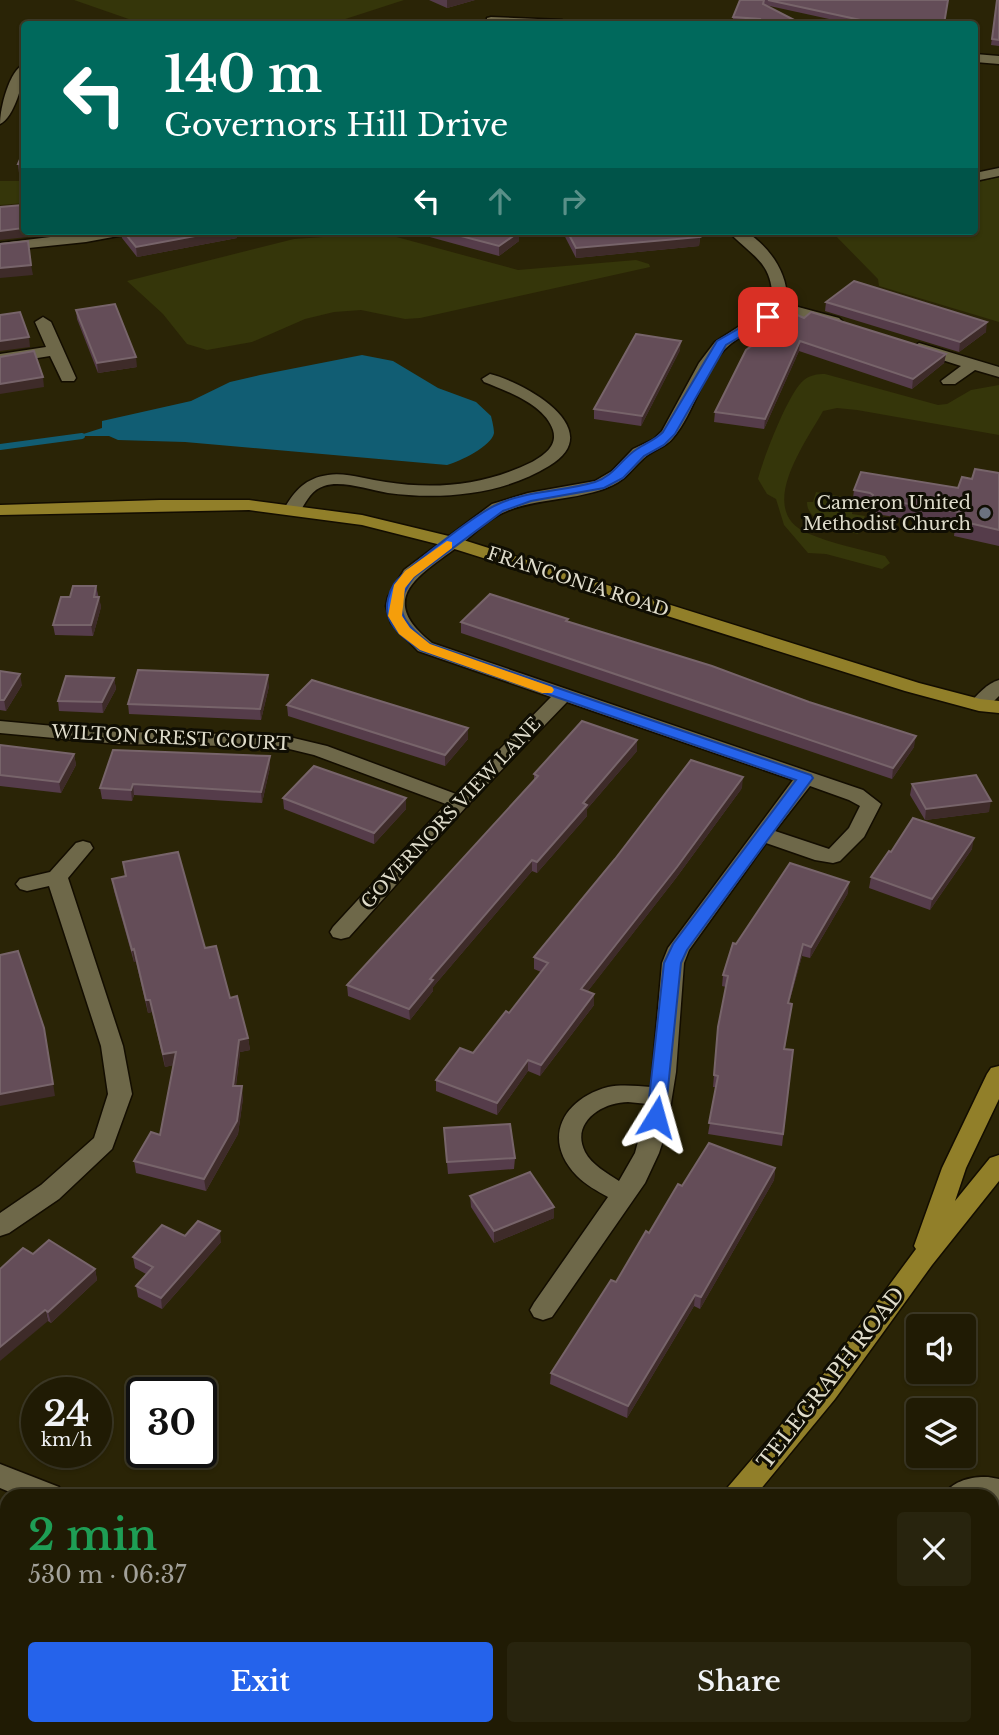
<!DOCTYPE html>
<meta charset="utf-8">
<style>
body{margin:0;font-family:"Libre Baskerville",serif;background:#28240e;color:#f1f3f6;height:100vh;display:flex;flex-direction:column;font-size:26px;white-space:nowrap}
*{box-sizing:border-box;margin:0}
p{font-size:23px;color:#a2a19a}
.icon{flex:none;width:38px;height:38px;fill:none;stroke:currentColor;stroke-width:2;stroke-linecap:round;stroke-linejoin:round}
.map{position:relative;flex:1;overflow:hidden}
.sheet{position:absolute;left:0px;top:1489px;width:999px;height:247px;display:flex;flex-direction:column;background:#201b04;border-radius:21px 21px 0 0;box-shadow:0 2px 5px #0004,0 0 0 2px #3d3926}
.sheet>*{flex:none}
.banner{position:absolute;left:21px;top:21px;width:957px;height:214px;border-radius:7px;box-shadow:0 2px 5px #0004,0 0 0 2px #3d3926;background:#00695c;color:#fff;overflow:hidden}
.tools{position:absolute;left:906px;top:1314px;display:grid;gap:14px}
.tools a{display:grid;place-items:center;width:70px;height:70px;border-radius:7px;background:#201b04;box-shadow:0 2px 5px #0004,0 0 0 2px #3d3926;font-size:35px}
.speed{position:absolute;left:21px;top:1377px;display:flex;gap:14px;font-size:35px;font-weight:700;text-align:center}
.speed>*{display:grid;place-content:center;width:91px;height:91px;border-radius:50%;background:#201b04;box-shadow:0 2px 5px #0004,0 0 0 2px #3d3926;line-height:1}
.speed small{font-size:18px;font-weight:400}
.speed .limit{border:4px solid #111;border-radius:10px;background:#fff;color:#111}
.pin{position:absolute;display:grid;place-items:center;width:60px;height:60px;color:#fff;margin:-30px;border-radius:14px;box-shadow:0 4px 10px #0006}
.me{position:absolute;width:77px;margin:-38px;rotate:8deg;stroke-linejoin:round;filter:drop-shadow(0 0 5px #0008)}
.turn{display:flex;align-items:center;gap:24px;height:147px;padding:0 28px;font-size:32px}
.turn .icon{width:91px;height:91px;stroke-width:2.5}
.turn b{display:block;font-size:49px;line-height:60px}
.lanes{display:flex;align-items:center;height:66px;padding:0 28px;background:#0003;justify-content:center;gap:35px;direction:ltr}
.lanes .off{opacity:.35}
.round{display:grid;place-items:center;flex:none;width:74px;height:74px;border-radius:7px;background:#28240e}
.head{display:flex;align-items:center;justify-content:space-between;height:119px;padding:0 28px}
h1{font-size:42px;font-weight:600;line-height:52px;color:#1e9e55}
.action{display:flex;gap:14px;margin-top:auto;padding:14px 28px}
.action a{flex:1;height:80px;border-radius:7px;background:#2563eb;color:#fff;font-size:28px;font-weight:600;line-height:80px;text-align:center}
.action a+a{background:#28240e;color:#f1f3f6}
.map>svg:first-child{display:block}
</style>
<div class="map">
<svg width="999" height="1735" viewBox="0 0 999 1735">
<rect width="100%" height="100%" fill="#2a2406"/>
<g fill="#35360a">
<path d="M74,0h330l-74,24h-187z"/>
<path d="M999,177v145l-120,-36 -1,-7 -47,-48h144v-48z"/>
<path d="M0,181h24v22l-24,2z"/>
<path d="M382,233l136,37 118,-10 13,4 1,3 -230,51 -15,1 -44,-9 -27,2 -29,7 -53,23 -45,8 -20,-6 -24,-30 -36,-33 167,-42z"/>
<path d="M825,374l113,31 9,-1 24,-14 28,-5v50l-142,-25 -20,-2 -14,3c-17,31 -68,99 -16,122 25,11 53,16 78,23l5,7 -8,6 -56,-15 -18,-1 -24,-28 -8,-26 -9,-5 -9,-15c5,-20 31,-88 46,-99 6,-5 13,-6 21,-6z"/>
<path d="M816,492l39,7 -3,15 13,2 -7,18c-16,-5 -51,-10 -51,-32h6z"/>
</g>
<path fill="#115d73" d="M362,355l31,6 45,27 38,14 15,14c1,4 3,12 3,17 -2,13 -35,29 -47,32l-262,-23 -67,-2 -9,-4h-32l25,-8v-7l89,-20 39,-19 30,-7z"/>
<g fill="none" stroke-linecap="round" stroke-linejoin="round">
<path stroke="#115d73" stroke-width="6" d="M0,447l82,-11"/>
<defs>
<g id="minor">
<path d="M491,17l71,3 6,4h-81v-6z"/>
<path d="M975,54l24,2v8l-24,-2z"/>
<path d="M24,64c1,15 -10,54 -24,60 0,-16 9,-53 24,-60z"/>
<path d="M999,168v8l-24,5v-8z"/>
<path d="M101,231h30l-2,3 -43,8 -86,9v-8z"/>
<path d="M728,231h17c25,16 44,43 42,73l52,14 3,3 -3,3 -5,2 -52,-14c-18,15 -42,21 -58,38 -23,25 -29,62 -51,88 -8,10 -21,12 -30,21 -7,6 -12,13 -19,19 -28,23 -82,18 -117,33 -17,6 -33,23 -47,34 -41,31 -85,53 -28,98l431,147 18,14 -17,33 -24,24 -7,2 -18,-3 -49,-17 -77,107 -5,13 -8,109 -9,56 -8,25 -14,30 -93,134 -9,3 -9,-3 -4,-7 4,-7 74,-106c-11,-6 -22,-12 -31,-21 -36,-37 -14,-77 31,-89 14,-3 29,-1 43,0l11,-124 6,-15 125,-168 -226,-78 -101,105 -117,130 -8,2 -8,-2 -3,-5 3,-5 113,-123 -132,-49 -33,-8 -162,-3 -119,-11v-12l119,11 162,3 46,11 129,48 95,-97 -133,-46 -27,-28 -5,-17 2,-9 16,-27 88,-66 36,-11 67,-12 17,-10 21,-22 21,-10 8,-8 37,-68 16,-21 57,-37c3,-43 -20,-48 -44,-74zM810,786l39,14 11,6 -11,22 -20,21 -54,-18zM628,1102l20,2 -13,49 -16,28c-12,-8 -27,-16 -34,-29 -15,-30 18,-50 43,-50z"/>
<path d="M43,317l8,5 25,56 -2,3h-12l-12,-25 -50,8v-10l46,-7 -11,-25z"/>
<path d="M919,343l80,24v10l-24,-7 -20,14h-12l-2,-3 20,-15 -47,-15 -3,-3z"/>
<path d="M490,374c36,9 119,56 59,92 -47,29 -108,34 -161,27 -19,-3 -46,-13 -64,-7 -13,4 -18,16 -25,27l-6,1 -9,-5c11,-19 22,-31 44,-34 18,-3 40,5 58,7 51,8 99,3 146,-20 12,-7 26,-16 21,-32 -8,-25 -46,-39 -69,-48l-2,-3z"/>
<path d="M999,680v16l-13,13h-14l-3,-4c7,-10 19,-22 30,-25z"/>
<path d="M83,841l7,2 3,5 -25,30 55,168 9,48 -20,55 -53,50 -50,34 -9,3v-23l41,-28 53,-47 14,-44 -7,-48 -52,-160 -22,5 -7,-2 -4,-5 4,-5 30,-7 26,-29z"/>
<path d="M0,1464l59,23 4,9h-44l-19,-8z"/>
<path d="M988,1477l11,2v24l-7,-2v-5h-48c7,-15 28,-20 44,-19z"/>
<path d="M383,1729h33l2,6h-33z"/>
</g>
<g id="major">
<path d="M160,500h89l113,15 95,23 462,145 61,16 19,2v12l-20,-2 -74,-20 -460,-145 -83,-21 -113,-15 -249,5v-10z"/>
<path d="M999,1066v33l-33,69 -11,33 35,-43 9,-3v26l-67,84 -97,134 -80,97h-31l4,-9 89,-104 99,-134 -2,-3 28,-78 45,-94 4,-6z"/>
<path d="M447,1729h37l-2,6h-37z"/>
</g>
</defs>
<use href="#minor" stroke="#130d00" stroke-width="3"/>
<use href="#major" stroke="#130d00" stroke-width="3"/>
<use href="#minor" fill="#6e6849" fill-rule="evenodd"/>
<use href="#major" fill="#917f29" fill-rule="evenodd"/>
</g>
<g fill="#553c4a">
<path d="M429,0h46l-28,8z"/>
<path d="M740,0h208l-4,24h-92l-87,-19 33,17v2h-43l-22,-1v-6z"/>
<path d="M997,0h2v46l-8,-1z"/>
<path d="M24,150v23h-5l-1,-9z"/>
<path d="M121,231h132l-16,2v5l-100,19 -15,-19z"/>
<path d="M408,231h109l2,10 -20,15z"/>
<path d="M562,231h134l4,6 -1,9 -123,12z"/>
<path d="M826,302l160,30 -27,20 -134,-41z"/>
<path d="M76,310l61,57 -39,6 -21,-54z"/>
<path d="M804,318l142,36 -2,9 -32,26 -113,-38 -35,78 -50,-7 1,-10z"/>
<path d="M680,350l-39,76 -47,-7v-10z"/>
<path d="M999,473v73l-45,-10 1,-9 -85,-14v-3l-2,-2 -16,-2 2,-16 104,-2 14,-9z"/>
<path d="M96,586l5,21 -8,29 -38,-1 -2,-10 17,-28z"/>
<path d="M461,622h107l346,125 -22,32 -431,-146z"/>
<path d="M0,671l22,14 -16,26 -6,-1z"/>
<path d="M114,678l2,11 -13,24 -44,-2 -1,-10z"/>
<path d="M269,686l-8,34 -132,-6 -1,-10z"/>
<path d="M287,705l181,34 -23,27 -157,-50z"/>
<path d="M0,745l74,9 2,11 -15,28 -61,-7z"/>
<path d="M637,751l-50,58v7l-50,57 -5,-2 -99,116v4l-23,29 -62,-24 -1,-11 187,-204v-7z"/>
<path d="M270,756v11l-8,36 -128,-8 -2,6 -30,-2 -2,-11z"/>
<path d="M912,784l77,28 -64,8 -15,-25z"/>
<path d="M742,788l-66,90 -89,114 7,2v11l-54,71 -12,-5 -31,44 -61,-24v-11l37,-27 36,-40 32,-41 -7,-3v-12z"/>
<path d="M283,798h123v11l-32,35 -90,-35z"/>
<path d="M972,849l-42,61 -61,-22 2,-11 20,-25z"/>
<path d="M123,862l82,86 43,90 2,12 -10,2 -4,34 7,12 -5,36 -32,57 -70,-18 -2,-12 26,-26 13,-70 -8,2 -13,-55 -4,1 -12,-51h-2l-20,-71 -2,-12 13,-2z"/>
<path d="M848,893l-38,65 -8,-2 -13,47 -4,46 8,1 -11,96 -74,-12 8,-47h-3l5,-60 8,-40 -4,-1 1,-11z"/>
<path d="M444,1128l71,30 -1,11 -66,5z"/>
<path d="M775,1168l-1,12 -74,129 -6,-3 -67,112 -77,-34 1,-11 65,-91 66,-96z"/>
<path d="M470,1196l84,22 -60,25 -23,-36z"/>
<path d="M185,1236l36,6 -59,67 -24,-12 -2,-11 10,-12 -11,-6 -2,-11z"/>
<path d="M33,1254l62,15 2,11 -46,43 -3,-2z"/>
<path d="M188,1729h33l-6,6h-20z"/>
</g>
<g fill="#3e2b29">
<path d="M447,0h28l-28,8z"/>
<path d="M24,228l3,9 -27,3v-9z"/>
<path d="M222,231h31l-16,2v5l-100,19 -1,-10z"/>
<path d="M519,232v9l-20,15v-10z"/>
<path d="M700,237l-1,9 -123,12v-10z"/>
<path d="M31,265l2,10 -33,3v-10z"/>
<path d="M987,322l-1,10 -27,20 1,-10z"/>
<path d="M29,337l1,10 -30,4v-10z"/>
<path d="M681,341l-1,9 -39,76 1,-10z"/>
<path d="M800,341l-1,10 -35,78 1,-10z"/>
<path d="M946,354l-2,9 -32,26 1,-10z"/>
<path d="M136,357l1,10 -39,6 -1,-10z"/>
<path d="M43,377l1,10 -44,7v-10z"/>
<path d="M99,597l2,10 -8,29 -2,-11z"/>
<path d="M20,674l2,11 -16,26 -2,-11z"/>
<path d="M268,675l1,11 -8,34 -1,-11z"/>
<path d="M114,678l2,11 -13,24 -1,-11z"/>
<path d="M468,728v11l-23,27v-11z"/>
<path d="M916,736l-2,11 -22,32 1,-11z"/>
<path d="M637,740v11l-50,58v7l-50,57v-11l46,-59z"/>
<path d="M74,754l2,11 -15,28 -2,-11z"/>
<path d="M270,756v11l-8,36 -1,-11z"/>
<path d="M743,777l-1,11 -66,90 -95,122v-11z"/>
<path d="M133,784l1,11 -2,6 -1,-11z"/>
<path d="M406,798v11l-32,35v-11z"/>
<path d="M991,801l-2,11 -64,8 1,-11z"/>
<path d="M974,838l-2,11 -42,61 2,-11z"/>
<path d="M532,860v11l-99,116v4l-23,29 -1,-11 21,-30z"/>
<path d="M849,882l-1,11 -38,65 1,-11z"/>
<path d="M803,944l-1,12 -16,58 2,-11z"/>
<path d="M134,949l2,13h-2l-2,-12z"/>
<path d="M594,994v11l-54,71 1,-11z"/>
<path d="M146,1000h4l2,12 -4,1z"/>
<path d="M248,1038l2,12 -10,2 -6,46 -1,-12 6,-46z"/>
<path d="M46,1039l9,57 -55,10v-12z"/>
<path d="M176,1052l2,12 -13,3 -2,-13z"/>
<path d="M528,1060v11l-31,44v-12z"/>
<path d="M242,1086l1,12 -5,36 -32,57 -2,-12z"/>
<path d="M775,1168l-1,12 -74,129 1,-12z"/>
<path d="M554,1207v11l-60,25v-12z"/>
<path d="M220,1231l1,11 -59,67 -1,-11z"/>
<path d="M95,1269l2,11 -46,43 -3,-11z"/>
<path d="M695,1295l-1,11 -67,112 1,-12z"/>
<path d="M45,1310l3,11 -48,40v-14z"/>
<path d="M209,1729h12l-6,6h-10v-2z"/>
</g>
<g fill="#644d58" stroke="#77646a" stroke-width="2">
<path d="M740,0h24l-1,4 35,18 -11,-1 -1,3h-27l1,-5 -27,-2z"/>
<path d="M768,0h180l-4,24h-65z"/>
<path d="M997,0h2v40l-7,-1z"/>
<path d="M24,150v14h-6z"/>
<path d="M22,205l2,23 -24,3v-24z"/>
<path d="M123,231h99l-86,16z"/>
<path d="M442,231h75l2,1 -20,14z"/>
<path d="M567,231h129l4,6 -124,11z"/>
<path d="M28,241l3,24 -31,3v-24z"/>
<path d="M854,281l133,41 -27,20 -134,-40z"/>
<path d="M115,304l21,53 -39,6 -21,-53z"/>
<path d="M20,312l9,25 -29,4v-26z"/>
<path d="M811,312l135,42 -33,25 -113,-38 -35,78 -50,-7 31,-62 49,-36 9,4z"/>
<path d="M636,334l45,7 -39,75 -48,-7z"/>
<path d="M34,351l9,26 -43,7v-27z"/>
<path d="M975,469l24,4v57l-43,-10 3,-8 -87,-14 1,-3 -3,-2 -16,-3 7,-18 97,16 4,-11 10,2z"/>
<path d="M73,586h23l-2,11h5l-8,28h-38l8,-28h9z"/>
<path d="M490,594l78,25 -2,2 146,45 97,36 107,34 -23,32 -432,-146z"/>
<path d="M138,670l130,5 -8,34 -132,-5z"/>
<path d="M0,671l20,3 -16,26h-4z"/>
<path d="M66,676l48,2 -12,24 -44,-1z"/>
<path d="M312,680l156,48 -23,27 -158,-50z"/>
<path d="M582,721l55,19 -54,63 4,2 -50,57 -5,-2 -102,119 3,1 -24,29 -62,-24 191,-209 -4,-2z"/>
<path d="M0,745l74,9 -15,28 -59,-7z"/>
<path d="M113,750l157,6 -9,36 -128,-8 -2,6 -31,-2z"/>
<path d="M691,760l52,17 -66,90 -96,122 13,5 -53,71 -13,-5 -31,43 -61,-23 24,-32 13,5 33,-42 3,2 39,-50 -14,-6 81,-98z"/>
<path d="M314,766l92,32 -32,35 -91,-35z"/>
<path d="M976,775l15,26 -65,8 -14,-25z"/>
<path d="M913,818l61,20 -42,61 -61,-22 18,-26 2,1z"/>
<path d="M178,852l27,96 11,-2 14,52 7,-2 11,42 -9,2 -6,46h9l-5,35 -33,58 -70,-18 17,-29 9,3 16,-83 -13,2 -13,-54h-4l-12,-51 -2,1 -20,-71 14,-3 -3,-14z"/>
<path d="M790,863l59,19 -38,65 -8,-3 -15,59 4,1 -8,45 9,1 -10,84 -74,-11 9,-47 -4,-1 4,-48 10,-51 -5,-1 10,-32 3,1z"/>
<path d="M18,951l26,77 9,56 -53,10v-139z"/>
<path d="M510,1124l5,34 -68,4 -3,-34z"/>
<path d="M709,1143l66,25 -74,129 -6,-2 -67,111 -77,-33 60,-93 5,2 30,-51 3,2 29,-49 4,2z"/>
<path d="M530,1172l24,35 -60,24 -24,-35z"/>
<path d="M198,1221l22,10 -59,67 -25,-12 17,-19 -20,-10 29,-32 23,11z"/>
<path d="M49,1240l46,29 -47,43 -3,-2 -45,37v-78l23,-21 10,6z"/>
<path d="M199,1729h10l-4,4z"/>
</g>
<path fill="#2563eb" stroke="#184099" stroke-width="2" d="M764,314l10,3 -48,28 -51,89 -11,11 -20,11 -21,22 -19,10 -73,13 -28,10 -89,66c-24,31 -11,46 16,67l381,131 2,3 -126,172 -6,13 -16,154 -2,5h-13l-3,-5 17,-154 9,-19 123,-164 -376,-130c-11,-9 -28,-19 -32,-35 -3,-9 1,-23 6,-31 12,-16 82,-70 102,-79 31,-15 66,-13 99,-23 19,-6 26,-23 42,-33 9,-6 18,-9 26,-17l54,-91z"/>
<path fill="#f59e0b" d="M447,541l5,1v6l-38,29 -9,11 -3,28 8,12 20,16 122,43 2,3 -2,3h-10l-122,-43 -21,-16 -11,-18 6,-31 11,-14z"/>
<circle fill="#6b7280" stroke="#100e03" stroke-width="2.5" cx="985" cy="513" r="7"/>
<g text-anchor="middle" stroke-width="6" stroke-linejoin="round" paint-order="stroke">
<g font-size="18" fill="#dfdccb" stroke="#100e03" text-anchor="end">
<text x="971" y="509">Cameron United<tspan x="971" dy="21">Methodist Church</tspan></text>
</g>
<g font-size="18" fill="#dfdccb" stroke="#100e03">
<text transform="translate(578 582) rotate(18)" y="6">FRANCONIA ROAD</text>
<text transform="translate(171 738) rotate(3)" y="6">WILTON CREST COURT</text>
<text transform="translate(451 813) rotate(-47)" y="6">GOVERNORS VIEW LANE</text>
</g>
<g font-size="21" fill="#dfdccb" stroke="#100e03">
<text transform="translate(831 1378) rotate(-52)" y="7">TELEGRAPH ROAD</text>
</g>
</g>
</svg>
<div class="tools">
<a><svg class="icon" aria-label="sound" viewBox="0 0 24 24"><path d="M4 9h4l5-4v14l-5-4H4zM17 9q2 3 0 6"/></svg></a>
<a><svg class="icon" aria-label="layers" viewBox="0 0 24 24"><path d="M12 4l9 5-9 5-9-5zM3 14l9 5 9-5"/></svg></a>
</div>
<div class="speed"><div>24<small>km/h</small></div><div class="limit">30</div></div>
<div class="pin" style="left:768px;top:317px;background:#d93025"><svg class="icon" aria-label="arrive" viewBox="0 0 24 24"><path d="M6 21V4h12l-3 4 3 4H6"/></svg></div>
<svg class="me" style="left:656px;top:1117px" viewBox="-20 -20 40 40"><path d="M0-17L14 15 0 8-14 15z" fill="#2563eb" stroke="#fff" stroke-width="4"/></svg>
<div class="banner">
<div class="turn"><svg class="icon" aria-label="left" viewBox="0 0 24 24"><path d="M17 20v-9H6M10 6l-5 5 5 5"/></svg><div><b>140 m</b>Governors Hill Drive</div></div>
<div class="lanes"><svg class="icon" aria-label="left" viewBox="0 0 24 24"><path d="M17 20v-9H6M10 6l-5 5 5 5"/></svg><svg class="icon off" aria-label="ahead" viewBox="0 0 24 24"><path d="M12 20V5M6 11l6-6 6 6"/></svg><svg class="icon off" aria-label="right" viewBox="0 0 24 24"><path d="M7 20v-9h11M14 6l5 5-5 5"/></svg></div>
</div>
<section class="sheet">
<div class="head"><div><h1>2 min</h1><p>530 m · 06:37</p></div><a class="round"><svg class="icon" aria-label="close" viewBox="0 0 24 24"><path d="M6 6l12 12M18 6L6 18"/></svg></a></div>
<div class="action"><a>Exit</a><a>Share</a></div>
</section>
</div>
